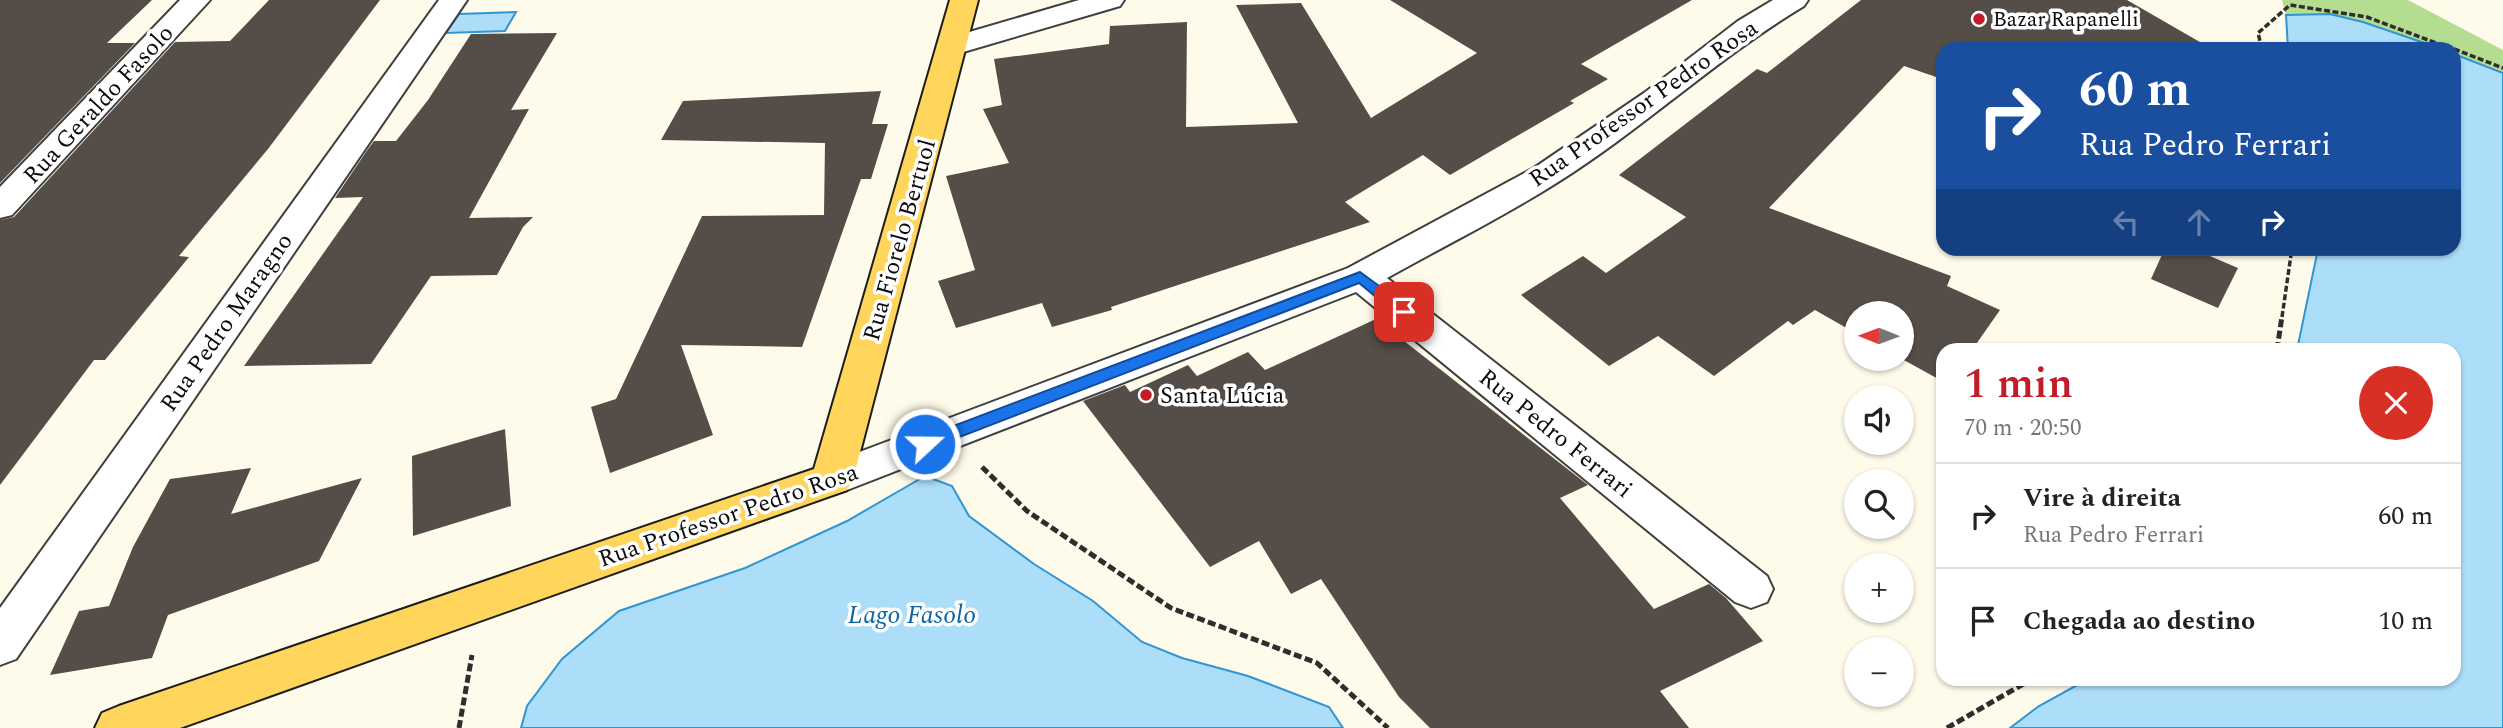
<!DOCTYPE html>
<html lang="pt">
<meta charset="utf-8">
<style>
body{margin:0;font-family:Spectral,serif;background:#f6f6f6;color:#222;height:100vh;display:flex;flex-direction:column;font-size:26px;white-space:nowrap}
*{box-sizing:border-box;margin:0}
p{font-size:23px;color:#767676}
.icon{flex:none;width:38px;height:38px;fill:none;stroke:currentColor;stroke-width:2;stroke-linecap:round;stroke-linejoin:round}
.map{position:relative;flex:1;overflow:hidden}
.panel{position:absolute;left:1936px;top:343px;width:525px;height:343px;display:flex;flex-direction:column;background:#fff;border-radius:21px;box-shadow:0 2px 5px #0004}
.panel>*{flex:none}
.hud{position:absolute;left:1936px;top:42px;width:525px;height:214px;border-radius:21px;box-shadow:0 2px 5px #0004;background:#1a4fa0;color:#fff;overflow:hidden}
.needle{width:46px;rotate:271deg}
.buttons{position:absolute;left:1844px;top:301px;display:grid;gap:14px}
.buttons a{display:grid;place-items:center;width:70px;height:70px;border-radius:50%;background:#fff;box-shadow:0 2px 5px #0004;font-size:35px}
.pin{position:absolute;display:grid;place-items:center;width:60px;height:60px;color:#fff;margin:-30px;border-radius:14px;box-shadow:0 4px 10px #0006}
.me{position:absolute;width:77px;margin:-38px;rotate:69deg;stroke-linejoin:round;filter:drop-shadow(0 0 5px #0008)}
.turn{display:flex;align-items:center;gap:24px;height:147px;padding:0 28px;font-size:32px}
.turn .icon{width:91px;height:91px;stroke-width:2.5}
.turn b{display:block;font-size:49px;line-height:60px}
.lanes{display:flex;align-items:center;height:66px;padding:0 28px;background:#0003;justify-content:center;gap:35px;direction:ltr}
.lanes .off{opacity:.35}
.round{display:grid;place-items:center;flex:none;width:74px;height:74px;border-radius:37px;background:#f6f6f6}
.headline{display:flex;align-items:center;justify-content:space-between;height:119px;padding:0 28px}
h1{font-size:42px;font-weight:600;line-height:52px;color:#c31c26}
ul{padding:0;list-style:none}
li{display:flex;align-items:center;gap:21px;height:105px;padding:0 28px;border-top:2px solid #e0e0e0}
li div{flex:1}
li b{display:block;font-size:26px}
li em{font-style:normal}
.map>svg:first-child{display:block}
</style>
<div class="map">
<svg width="2503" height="728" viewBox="0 0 2503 728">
<rect width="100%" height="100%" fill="#fffbeb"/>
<path fill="#b4dd91" d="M2282,0h126l95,50v23l-49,-19v-5h-12l-112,-35 -44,1z"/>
<g fill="#acdefa" stroke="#2f95d5" stroke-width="2">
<path d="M516,12l-11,19 -59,2 13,-19z"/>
<path d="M2330,14l33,8 79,27h-154l-2,-34z"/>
<path d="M2454,54l49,19v655h-493l29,-22 49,-27h366v-329h-157l21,-101 136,-1z"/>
<path d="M925,476l27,10 17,30 65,48 59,37 49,41 40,16 66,18 81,31 14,21h-822l6,-22 35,-47 57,-48 126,-43 102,-47z"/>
</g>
<g fill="#554d48">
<path d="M0,0h152l-45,43h28l-135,140z"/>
<path d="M269,0h111l-112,149 -89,107 10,1 -84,103h-11l-94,125v-265l14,-3 161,-175 55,-1z"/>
<path d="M1390,0h302l-111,64 27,15 -38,22 4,2 -124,72 -27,-20 -78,47 25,20 -259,85 1,3 -60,17 -10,-24 -86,25 -18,-47 37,-11 -29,-94 63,-13 -26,-54 19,-4 -8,-46 115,-15 1,-18 77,-4 -1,105 112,-4 -62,-118 65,-2 70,115 106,-65z"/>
<path d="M1861,0h266l85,49h-270v30l-38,-13 -135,142 182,68 -4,10 53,24 -28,40h-30v31l-40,-22v-46h-45v21l-42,-24 -22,15 -5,-4 -74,55 -56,-40 -49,30 -88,-71 62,-39 23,17 80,-56 -67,-42 138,-106 10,4z"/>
<path d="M557,33l-46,77 18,-1 -60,109 64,-1 -10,10 -26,48 -66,1 -60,88 -127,2 119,-169 -28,1 33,-49 6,-8h22l32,-41 43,-66z"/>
<path d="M881,91l-9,33h16l-17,55h-10l-59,168 -121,-2 32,90 -103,38 -19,-66 25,-8 86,-183 122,-1 1,-72 -164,-3 22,-39z"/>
<path d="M2165,248h26l47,20 -20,40 -67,-29z"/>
<path d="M1376,319l212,166 -28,13 94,111 55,-25 17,14 37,43 -103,50 29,37h-259l-31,-31 -78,-118 -30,15 -32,-53 -49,26 -127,-166 42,-16 5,7 58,-27 9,11 51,-24 17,18z"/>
<path d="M505,429l6,77 -98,30 -1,-80z"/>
<path d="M251,468l-20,46 131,-36 -43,83 -151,54 -16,43 -102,17 29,-64 30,-5 24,-59 37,-68z"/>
</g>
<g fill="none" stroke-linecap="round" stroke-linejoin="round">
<defs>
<g id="minor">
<path d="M180,0h30l-198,215 -12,3v-31z"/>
<path d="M439,0h28l-451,659 -16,6v-57z"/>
<path d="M1079,0h45l-4,6 -167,49 -11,-3 -4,-6 4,-6z"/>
<path d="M1773,0h35l-4,6c-87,52 -160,122 -246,176 -55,35 -114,64 -171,96l380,298 6,13 -6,13 -16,6 -16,-6 -379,-310 -509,198 -15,5 -15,-5 -6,-11 6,-11 531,-200 186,-100 110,-75 94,-72z"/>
</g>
<path id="major" d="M950,0h28l-125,479 -6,11 -667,238h-85l7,-15 17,-7 695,-237z"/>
</defs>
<use href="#minor" stroke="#3f3f3f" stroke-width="4"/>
<use href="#major" stroke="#1d1d1d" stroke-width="4"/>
<g stroke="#2e2e2e" stroke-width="3.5" stroke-dasharray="6 2.5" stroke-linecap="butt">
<path d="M2262,49l-4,-16 32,-28 77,12 85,32"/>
<path d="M2454,49l49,19"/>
<path d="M2282,317l10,-69"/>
</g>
<g stroke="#2e2e2e" stroke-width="5" stroke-dasharray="8 3.5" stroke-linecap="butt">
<path d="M2277,350l5,-34"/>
<path d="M982,467l45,44 144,97 146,55 71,65"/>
<path d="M459,728l13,-73"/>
<path d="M1947,728l85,-49"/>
</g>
<use href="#minor" fill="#fff" fill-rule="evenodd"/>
<use href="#major" fill="#ffd55b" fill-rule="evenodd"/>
</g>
<path fill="#1a73e8" stroke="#114b97" stroke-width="2" d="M1360,272l49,36 3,4 -3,3h-11l-39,-32 -428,165h-12l-3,-4 3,-5z"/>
<g fill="#c31c26" stroke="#fff" stroke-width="2.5">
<circle cx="1979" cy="19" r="7"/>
<circle cx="1146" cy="395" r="7"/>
</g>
<g text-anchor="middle" stroke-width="7" stroke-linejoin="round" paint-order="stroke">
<g font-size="21" fill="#0c0c0c" stroke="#fff" text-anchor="start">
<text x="1993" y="26">Bazar Rapanelli</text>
</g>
<g font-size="24" fill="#0c0c0c" stroke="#fff">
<text transform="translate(1643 103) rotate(-35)" y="8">Rua Professor Pedro Rosa</text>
<text transform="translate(98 104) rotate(-47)" y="8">Rua Geraldo Fasolo</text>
<text transform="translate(899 240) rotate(-74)" y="8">Rua Fiorelo Bertuol</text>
<text transform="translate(226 322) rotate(-55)" y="8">Rua Pedro Maragno</text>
<text transform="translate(1556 433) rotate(39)" y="8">Rua Pedro Ferrari</text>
<text transform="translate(728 515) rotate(-19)" y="8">Rua Professor Pedro Rosa</text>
</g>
<g font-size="24" fill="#0c0c0c" stroke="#fff" text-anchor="start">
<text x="1160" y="403">Santa Lúcia</text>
</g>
<g font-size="26" font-style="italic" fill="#0f65a4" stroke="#fff">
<text x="912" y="623">Lago Fasolo</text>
</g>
</g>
</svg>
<div class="buttons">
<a><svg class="needle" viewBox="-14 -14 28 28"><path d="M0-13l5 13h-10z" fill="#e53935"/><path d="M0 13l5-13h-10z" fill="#767676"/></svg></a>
<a><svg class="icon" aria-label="sound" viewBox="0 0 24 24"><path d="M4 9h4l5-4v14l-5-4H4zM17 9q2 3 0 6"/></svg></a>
<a><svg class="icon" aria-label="search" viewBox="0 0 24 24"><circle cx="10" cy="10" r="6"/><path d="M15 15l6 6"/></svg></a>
<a>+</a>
<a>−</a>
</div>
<div class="pin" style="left:1404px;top:312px;background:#d93025"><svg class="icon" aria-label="arrive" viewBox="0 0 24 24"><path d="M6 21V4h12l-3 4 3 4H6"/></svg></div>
<svg class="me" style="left:925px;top:444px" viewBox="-20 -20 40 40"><circle r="17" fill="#1a73e8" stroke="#fff" stroke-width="3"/><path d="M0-11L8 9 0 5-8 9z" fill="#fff"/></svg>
<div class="hud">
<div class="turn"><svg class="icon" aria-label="right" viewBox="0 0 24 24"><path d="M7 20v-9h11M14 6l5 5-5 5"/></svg><div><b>60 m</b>Rua Pedro Ferrari</div></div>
<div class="lanes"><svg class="icon off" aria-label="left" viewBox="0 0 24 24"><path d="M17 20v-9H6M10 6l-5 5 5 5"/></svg><svg class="icon off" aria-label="ahead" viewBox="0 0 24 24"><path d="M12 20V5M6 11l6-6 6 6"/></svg><svg class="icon" aria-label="right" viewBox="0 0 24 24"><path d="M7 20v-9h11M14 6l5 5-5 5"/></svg></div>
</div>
<section class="panel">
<div class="headline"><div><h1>1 min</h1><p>70 m · 20:50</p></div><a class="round" style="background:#d93025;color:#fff"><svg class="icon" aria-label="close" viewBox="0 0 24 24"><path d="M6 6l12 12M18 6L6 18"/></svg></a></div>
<ul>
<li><svg class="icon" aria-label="right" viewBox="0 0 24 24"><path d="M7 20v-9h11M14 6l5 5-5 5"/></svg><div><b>Vire à direita</b><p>Rua Pedro Ferrari</p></div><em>60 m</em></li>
<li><svg class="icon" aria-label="arrive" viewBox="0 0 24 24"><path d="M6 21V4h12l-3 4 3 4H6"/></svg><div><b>Chegada ao destino</b></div><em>10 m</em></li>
</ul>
</section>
</div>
